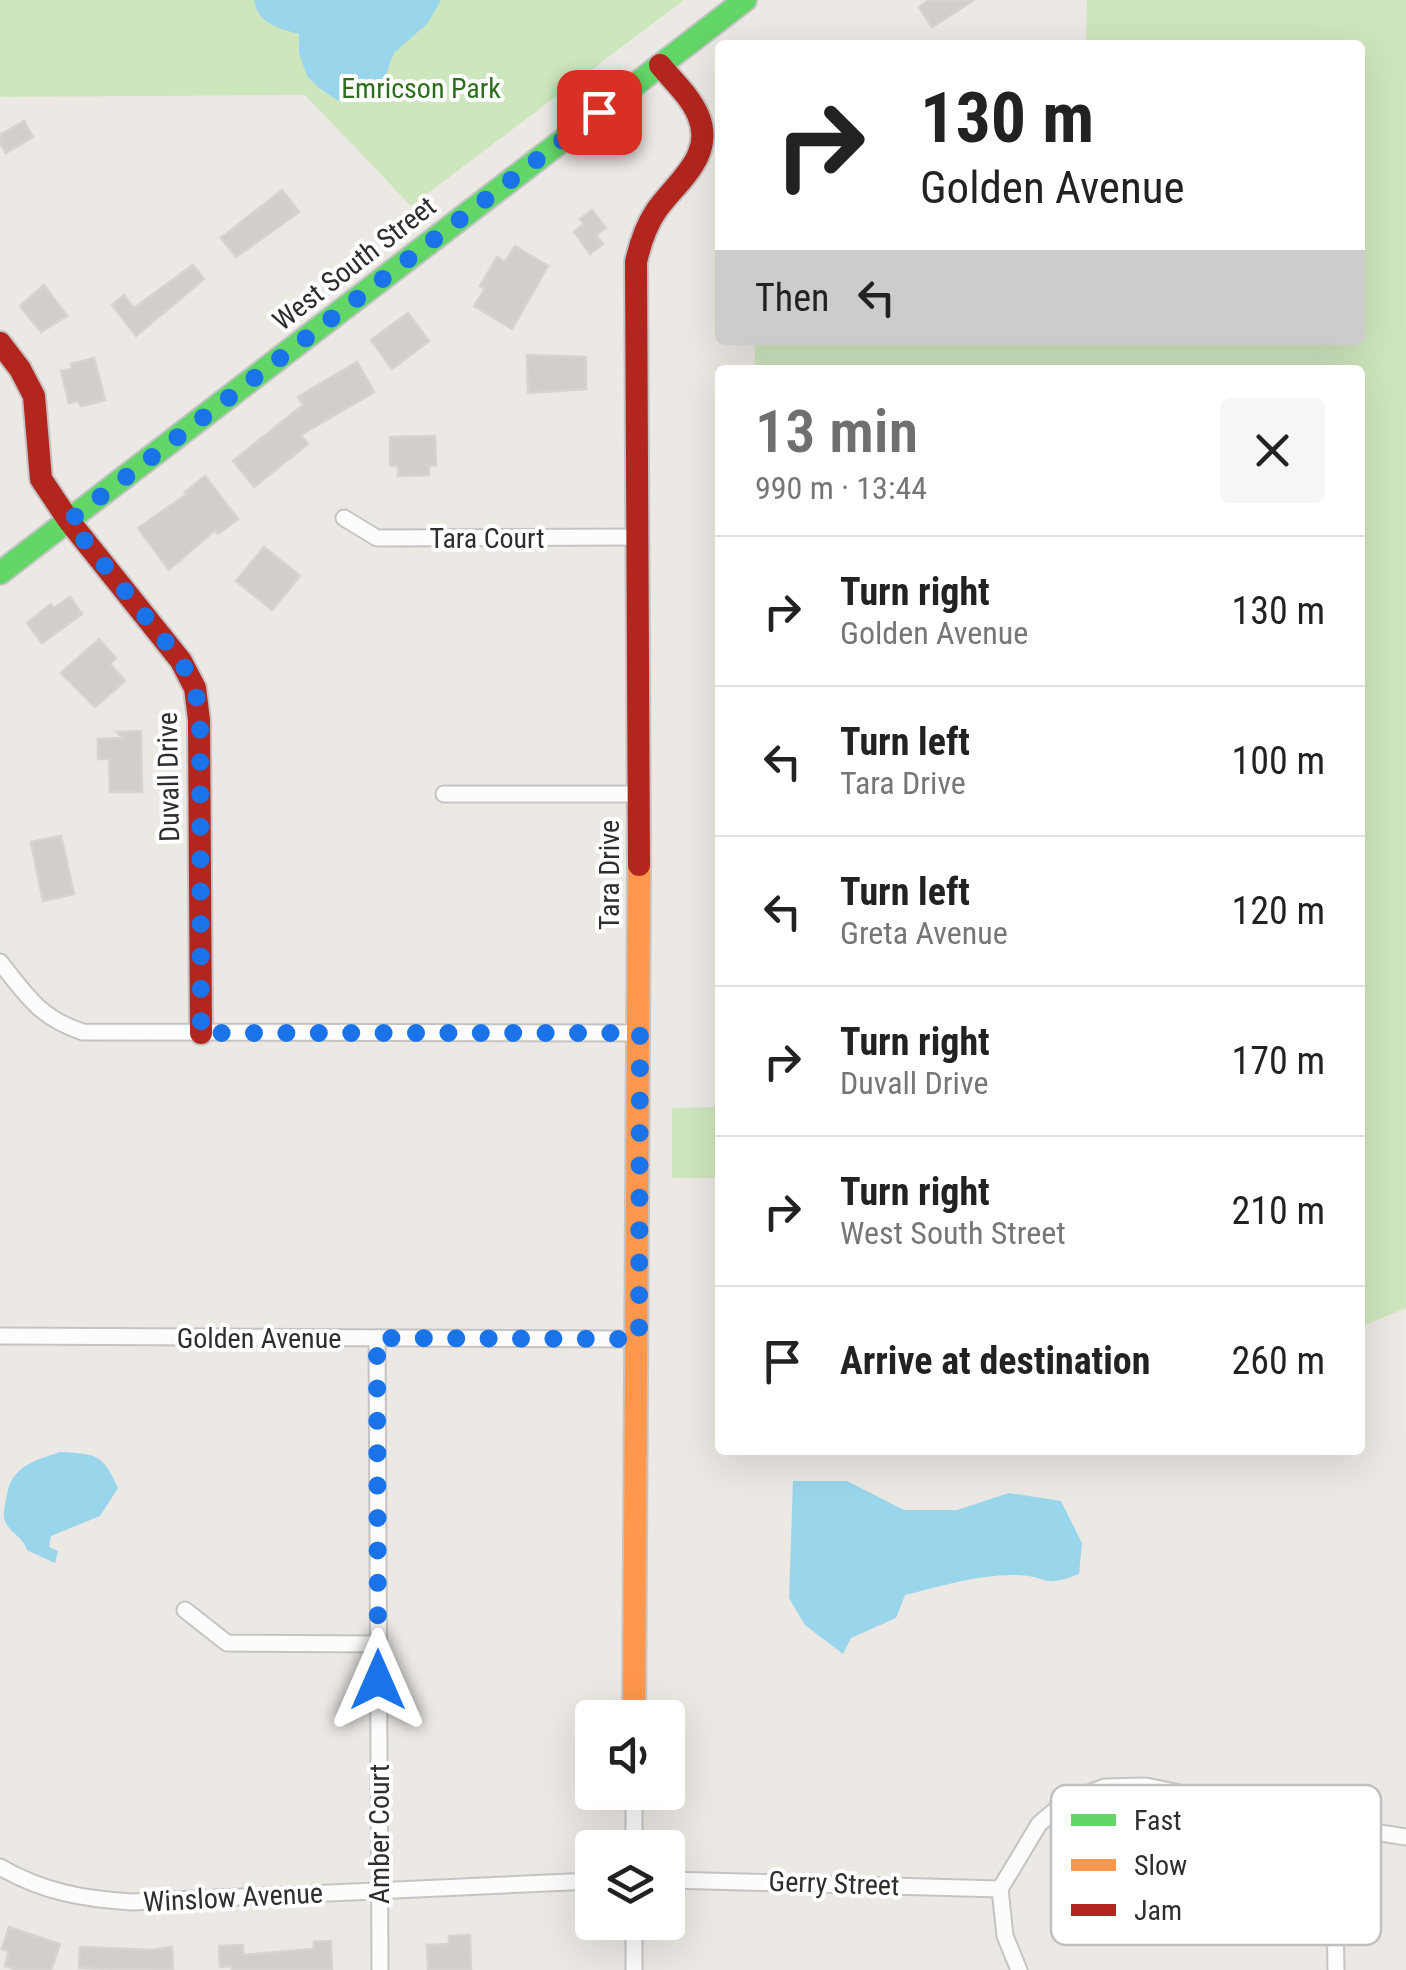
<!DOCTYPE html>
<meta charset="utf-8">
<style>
body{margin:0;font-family:"Roboto Condensed",sans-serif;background:#f6f6f6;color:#222;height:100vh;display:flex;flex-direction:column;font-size:38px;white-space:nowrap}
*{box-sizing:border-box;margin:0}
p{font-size:32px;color:#767676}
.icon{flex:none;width:55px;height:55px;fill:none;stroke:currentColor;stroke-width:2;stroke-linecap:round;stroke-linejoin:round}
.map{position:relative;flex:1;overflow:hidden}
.drawer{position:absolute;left:715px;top:365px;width:650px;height:1090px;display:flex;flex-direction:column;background:#fff;border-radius:10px;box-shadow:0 10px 40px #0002}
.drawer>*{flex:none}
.top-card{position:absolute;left:715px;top:40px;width:650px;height:305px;border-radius:10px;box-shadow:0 10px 40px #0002;background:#fff;color:#222;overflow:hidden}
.tools{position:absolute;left:575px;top:1700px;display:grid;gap:20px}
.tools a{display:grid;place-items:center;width:110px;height:110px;border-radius:10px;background:#fff;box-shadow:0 10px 40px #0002;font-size:50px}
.pin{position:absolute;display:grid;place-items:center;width:85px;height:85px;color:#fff;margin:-42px;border-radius:20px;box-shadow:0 5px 15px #0006}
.me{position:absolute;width:110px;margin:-55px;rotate:0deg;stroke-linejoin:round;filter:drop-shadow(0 0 8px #0008)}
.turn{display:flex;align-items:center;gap:35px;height:210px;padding:0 40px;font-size:45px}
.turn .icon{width:130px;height:130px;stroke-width:2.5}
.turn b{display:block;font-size:70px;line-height:85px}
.then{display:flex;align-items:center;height:95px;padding:0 40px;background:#0003;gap:20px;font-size:38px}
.round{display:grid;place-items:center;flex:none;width:105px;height:105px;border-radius:10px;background:#f6f6f6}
.headline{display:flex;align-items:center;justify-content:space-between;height:170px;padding:0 40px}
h1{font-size:60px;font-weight:600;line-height:75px;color:#706f6e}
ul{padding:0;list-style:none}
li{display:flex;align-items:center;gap:30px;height:150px;padding:0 40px;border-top:2px solid #e0e0e0}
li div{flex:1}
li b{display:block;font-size:38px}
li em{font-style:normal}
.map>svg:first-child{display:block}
</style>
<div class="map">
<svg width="1406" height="1970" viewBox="0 0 1406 1970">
<rect width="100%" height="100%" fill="#ece8e4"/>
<g fill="#cee6be">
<path d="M0,0h684l-273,206 -106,-111 -305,2z"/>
<path d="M1087,0h319v1308l-46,19v-957h-605v-30h605v-295h-274z"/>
<path d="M720,1107v71h-48v-70z"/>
</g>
<g fill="#99d6ec">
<path d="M254,0h187l-13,23 -34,30 -14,37 -26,11 -17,-1 -18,-12 -12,-12 -8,-23v-19c-20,-5 -42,-11 -45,-34z"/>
<path d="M60,1452c37,2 43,2 58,36l-18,28 -49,20 -2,11 9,4 -3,12 -28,-13c-4,-14 -19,-17 -23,-32 -1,-7 2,-17 3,-24 5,-28 29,-34 53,-42z"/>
<path d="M793,1481h54l57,29h53l52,-17 52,8 21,42 -3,31c-38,15 -29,2 -62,1 -37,-1 -76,11 -112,20l-9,23 -45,20 -8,16 -38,-29 -16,-27z"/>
</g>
<g fill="#d1cecb" stroke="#d7d4d0" stroke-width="2.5">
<path d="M929,0h45l-42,27 -13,-20z"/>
<path d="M24,121l9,16 -27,16 -6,-10v-8z"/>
<path d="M282,190l17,22 -63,45 -15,-19z"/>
<path d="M592,210l14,18 -10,7 7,9 -13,10 -16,-22 10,-8 -4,-5z"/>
<path d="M515,246l33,20 -36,63 -38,-23 11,-17 -5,-3 17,-29 8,5z"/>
<path d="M193,265l11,14 -68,57 -24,-31 12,-10 10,13z"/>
<path d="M44,285l23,31 -26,16 -21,-26z"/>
<path d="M408,313l21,28 -37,28 -21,-29z"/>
<path d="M527,355l59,2v32l-58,4z"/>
<path d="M94,358l11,42 -24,6 -3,-5 -9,2 -8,-32 11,-2 -1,-5z"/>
<path d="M357,362l17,30 -73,43 7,9 -54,43 -21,-26 70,-56 -5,-8z"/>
<path d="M435,436l1,29 -7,1v9l-31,1v-10h-8v-29z"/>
<path d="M205,476l33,43 -20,15 -3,-4 -46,40 -31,-42 49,-34 -2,-2z"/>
<path d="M264,547l36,29 -28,34 -36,-29z"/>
<path d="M70,597l12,17 -40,29 -15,-20 24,-19 3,4z"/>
<path d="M99,639l17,19 -6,6 15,17 -30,26 -34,-34z"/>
<path d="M141,731l1,61h-32l-1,-33h-11v-20l25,-1 -6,-6z"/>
<path d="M61,836l13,58 -31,7 -12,-59z"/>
<path d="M9,1927l51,17 -9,26h-33l-13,-4 4,-15 -7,-2z"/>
<path d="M470,1935l1,35h-43l-1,-25 22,-1v-8z"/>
<path d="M331,1941l1,29h-100l-1,-4 -11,1 -1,-21 24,-1v10l71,-6v-7z"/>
<path d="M80,1947l72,3 20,-3 1,23 -94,-2z"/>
</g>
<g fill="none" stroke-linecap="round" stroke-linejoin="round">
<defs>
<g id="street">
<path d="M344,518l33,20 258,-1"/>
<path d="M444,794h195"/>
<path d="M0,962c27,34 40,56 83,70l557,1"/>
<path d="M0,1336l639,3"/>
<path d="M377,1338l3,632"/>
<path d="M185,1610l42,33 151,1"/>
<path d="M634,1792v56"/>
<path d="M0,1867c43,25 84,32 132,35l460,-21"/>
<path d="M668,1880l332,9"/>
<path d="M634,1970v-48"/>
<path d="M1019,1970l-14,-34 -5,-47 39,-65 26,-22 40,-15 41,-1 197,41 63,10"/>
<path d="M1336,1970l-1,-57 8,-86"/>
</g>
<path id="fast" d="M0,573l745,-573"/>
<path id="slow" d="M634,1718l5,-853"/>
<g id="jam">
<path d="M0,343l20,26 14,27 7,83 28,42 112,140 14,27 4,32 2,313"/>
<path d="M639,865l-3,-603c4,-18 10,-36 20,-51 20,-29 60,-55 42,-96 -8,-19 -25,-34 -38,-50"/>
</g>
</defs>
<use href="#street" stroke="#c5c4c5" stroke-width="19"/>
<use href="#fast" stroke="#c5c4c5" stroke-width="26"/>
<use href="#slow" stroke="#c5c4c5" stroke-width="26"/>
<use href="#jam" stroke="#c5c4c5" stroke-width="26"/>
<use href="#street" stroke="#fcfcfb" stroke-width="15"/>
<use href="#fast" stroke="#63d668" stroke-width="22"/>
<use href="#slow" stroke="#ff974d" stroke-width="22"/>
<use href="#jam" stroke="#b3261e" stroke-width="22"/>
</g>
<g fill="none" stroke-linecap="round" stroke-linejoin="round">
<path stroke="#1a73e8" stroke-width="18" stroke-dasharray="0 32.4" d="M378,1680l-1,-342 262,1 1,-306h-439l-1,-313 -5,-32 -14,-27 -112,-140 530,-409"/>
</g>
<g text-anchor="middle" stroke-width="8" stroke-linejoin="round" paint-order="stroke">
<g font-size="28" fill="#2c6e1b" stroke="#fff">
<text x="421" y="98">Emricson Park</text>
</g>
<g font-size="28" fill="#2e2e2e" stroke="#fff">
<text transform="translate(354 263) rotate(-38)" y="10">West South Street</text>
<text x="487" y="548">Tara Court</text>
<text transform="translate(168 777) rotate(-91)" y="10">Duvall Drive</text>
<text transform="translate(609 875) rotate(-90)" y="10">Tara Drive</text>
<text x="259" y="1348">Golden Avenue</text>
<text transform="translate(379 1834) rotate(-90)" y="10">Amber Court</text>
<text transform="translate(834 1883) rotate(2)" y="10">Gerry Street</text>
<text transform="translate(233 1897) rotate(-3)" y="10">Winslow Avenue</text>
</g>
</g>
<rect x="1051" y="1785" width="330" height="160" rx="15" fill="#fff" stroke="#c0c0c0" stroke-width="2.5"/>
<rect x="1071" y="1814" width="45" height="12" fill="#63d668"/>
<rect x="1071" y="1859" width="45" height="12" fill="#ff974d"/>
<rect x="1071" y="1904" width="45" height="12" fill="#b3261e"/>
<g font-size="28" fill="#2e2e2e">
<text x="1134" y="1830">Fast</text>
<text x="1134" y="1875">Slow</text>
<text x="1134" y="1920">Jam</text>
</g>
</svg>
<div class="tools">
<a><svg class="icon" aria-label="sound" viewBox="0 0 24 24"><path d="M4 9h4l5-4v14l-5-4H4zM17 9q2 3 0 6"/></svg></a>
<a><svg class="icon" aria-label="layers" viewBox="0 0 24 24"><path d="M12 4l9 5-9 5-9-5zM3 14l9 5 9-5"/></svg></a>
</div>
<div class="pin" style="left:599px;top:112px;background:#d93025"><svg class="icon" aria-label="arrive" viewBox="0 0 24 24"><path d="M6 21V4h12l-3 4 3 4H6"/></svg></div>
<svg class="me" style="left:378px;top:1680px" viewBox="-20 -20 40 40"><path d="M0-17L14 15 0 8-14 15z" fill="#1a73e8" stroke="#fff" stroke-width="4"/></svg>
<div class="top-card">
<div class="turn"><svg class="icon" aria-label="right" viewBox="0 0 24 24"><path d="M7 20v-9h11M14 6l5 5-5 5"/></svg><div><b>130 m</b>Golden Avenue</div></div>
<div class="then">Then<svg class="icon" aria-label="left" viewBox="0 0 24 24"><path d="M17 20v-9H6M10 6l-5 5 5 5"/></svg></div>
</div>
<section class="drawer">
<div class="headline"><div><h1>13 min</h1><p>990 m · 13:44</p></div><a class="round"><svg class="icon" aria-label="close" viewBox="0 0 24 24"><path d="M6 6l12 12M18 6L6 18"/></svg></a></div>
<ul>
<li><svg class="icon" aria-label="right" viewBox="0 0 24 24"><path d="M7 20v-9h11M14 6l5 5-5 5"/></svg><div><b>Turn right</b><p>Golden Avenue</p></div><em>130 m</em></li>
<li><svg class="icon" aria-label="left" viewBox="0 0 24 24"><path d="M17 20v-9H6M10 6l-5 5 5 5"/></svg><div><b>Turn left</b><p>Tara Drive</p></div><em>100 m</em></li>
<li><svg class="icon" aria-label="left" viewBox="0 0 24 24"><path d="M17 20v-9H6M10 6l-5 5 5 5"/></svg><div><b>Turn left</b><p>Greta Avenue</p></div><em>120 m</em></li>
<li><svg class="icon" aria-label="right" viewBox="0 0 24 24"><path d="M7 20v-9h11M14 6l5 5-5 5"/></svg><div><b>Turn right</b><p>Duvall Drive</p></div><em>170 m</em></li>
<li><svg class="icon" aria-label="right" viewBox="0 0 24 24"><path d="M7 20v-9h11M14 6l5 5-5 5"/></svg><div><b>Turn right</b><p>West South Street</p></div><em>210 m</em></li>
<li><svg class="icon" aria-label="arrive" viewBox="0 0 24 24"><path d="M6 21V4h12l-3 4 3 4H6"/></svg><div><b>Arrive at destination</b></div><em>260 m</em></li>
</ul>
</section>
</div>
